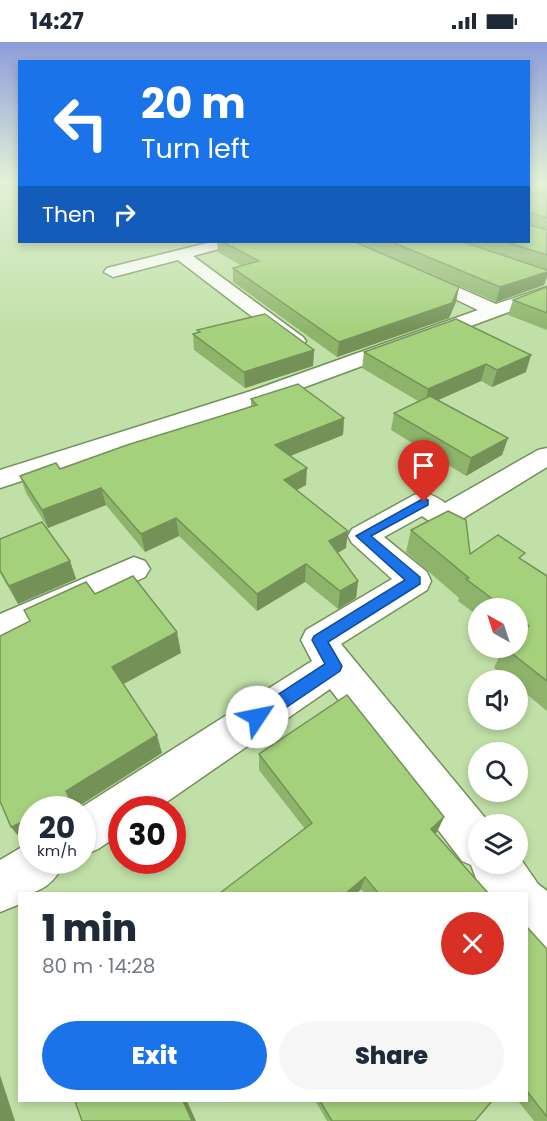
<!DOCTYPE html>
<meta charset="utf-8">
<style>
body{margin:0;font-family:Poppins,sans-serif;background:#f6f6f7;color:#1f2937;height:100vh;display:flex;flex-direction:column;font-size:22px;white-space:nowrap}
*{box-sizing:border-box;margin:0}
p{font-size:20px;color:#747a83}
.icon{flex:none;width:33px;height:33px;fill:none;stroke:currentColor;stroke-width:2;stroke-linecap:round;stroke-linejoin:round}
.map{position:relative;flex:1;overflow:hidden}
.drawer{position:absolute;left:18px;top:850px;width:510px;height:210px;display:flex;flex-direction:column;background:#fff;border-radius:0px;box-shadow:0 3px 9px #0003}
.drawer>*{flex:none}
.banner{position:absolute;left:18px;top:18px;width:512px;height:183px;border-radius:0px;box-shadow:0 3px 9px #0003;background:#1a73e8;color:#fff;overflow:hidden}
.needle{width:39px;rotate:321deg}
.controls{position:absolute;left:468px;top:556px;display:grid;gap:12px}
.controls a{display:grid;place-items:center;width:60px;height:60px;border-radius:50%;background:#fff;box-shadow:0 3px 9px #0003;font-size:30px}
.speed{position:absolute;left:18px;top:754px;display:flex;gap:12px;font-size:30px;font-weight:700;text-align:center}
.speed>*{display:grid;place-content:center;width:78px;height:78px;border-radius:50%;background:#fff;box-shadow:0 3px 9px #0003;line-height:1}
.speed small{font-size:15px;font-weight:400}
.speed .limit{border:9px solid #d22;background:#fff;color:#111}
.pin{position:absolute;display:grid;place-items:center;width:51px;height:51px;color:#fff;margin:-62px -26px;border-radius:50% 50% 50% 0;rotate:-45deg;box-shadow:0 0 6px #0007}
.pin .icon{rotate:45deg}
.me{position:absolute;width:66px;margin:-33px;rotate:56deg;stroke-linejoin:round;filter:drop-shadow(0 0 4px #0008)}
.turn{display:flex;align-items:center;gap:21px;height:126px;padding:0 24px;font-size:27px}
.turn .icon{width:78px;height:78px;stroke-width:2.5}
.turn b{display:block;font-size:42px;line-height:51px}
.then{display:flex;align-items:center;height:57px;padding:0 24px;background:#0003;gap:12px;font-size:22px}
.round{display:grid;place-items:center;flex:none;width:63px;height:63px;border-radius:32px;background:#f6f6f7}
.headline{display:flex;align-items:center;justify-content:space-between;height:102px;padding:0 24px}
h1{font-size:36px;font-weight:800;line-height:45px}
.primary-button{display:flex;gap:12px;margin-top:auto;padding:12px 24px}
.primary-button a{flex:1;height:69px;border-radius:36px;background:#1a73e8;color:#fff;font-size:24px;font-weight:800;line-height:69px;text-align:center}
.primary-button a+a{background:#f6f6f7;color:#1f2937}
.status{display:flex;justify-content:space-between;align-items:center;height:42px;padding:0 30px;background:#fff;direction:ltr}
.status svg{height:16px;fill:currentColor}
.map>svg:first-child{display:block}
</style>
<div class="status"><b>14:27</b><svg viewBox="0 0 49 12"><path d="M0 12V9h3v3zM5 12V6h3v6zM10 12V3h3v9zM15 12V0h3v12zM26 1h20v11H26zM47 4h2v5h-2z"/></svg></div>
<div class="map">
<svg width="547" height="1079" viewBox="0 0 547 1079">
<rect width="100%" height="100%" fill="#c1e0a7"/>
<g fill="none" stroke-linecap="round" stroke-linejoin="round">
<defs>
<g id="street">
<path d="M211,200h25l-2,3 -41,11 110,81 3,4 -3,4h-14l-111,-85 -65,17 -9,-5 3,-4z"/>
<path d="M335,200h20l141,62 51,-17v11l-280,103 -267,87v-18l251,-79 227,-81z"/>
<path d="M547,406v19l-93,57c-14,4 -21,0 -32,-8l-38,21 43,35 4,9 -4,9 -86,54 150,181h-13v39h40v-9l20,29 9,7v64l-21,-10v-51h-39l-10,-13 -6,-16 -9,-4 -132,-172 -175,121h-33v23l-24,16 -16,7v-46h-5l235,-149 -11,-21 5,-10 86,-51 -40,-36 -4,-7 4,-7 62,-34c13,-3 20,0 31,8l93,-53z"/>
<path d="M134,515l11,4 5,8 -5,8 -145,66v-29z"/>
<path d="M32,799v20h33c-9,20 -23,33 -45,33v10l-20,8v-52z"/>
</g>
</defs>
<use href="#street" stroke="#73905a" stroke-width="3"/>
<use href="#street" fill="#fff" fill-rule="evenodd"/>
</g>
<g fill="#8eb46b">
<path d="M528,138l4,1 -2,7 1,5 16,-1v85l-3,8 -48,17 -137,-60h169z"/>
<path d="M217,200h138l104,45 -3,15 -7,16 -112,39 -104,-75v-14l9,-2 -24,-14z"/>
<path d="M547,245v43l-39,-15 5,-15z"/>
<path d="M456,277l70,53 -34,15 -11,-6 -43,19 70,38 -6,17 -36,21 -75,-46 3,-17 24,-12 -56,-33 2,-16z"/>
<path d="M197,288l117,20 -1,16 -68,22 -51,-38 -1,-16 5,-1z"/>
<path d="M251,357l93,19 -1,17 -53,21 16,29 -9,5 49,58 -8,5 20,28 -2,17 -18,11 -33,-27 -48,29 -78,-75 -34,16 -39,-47 -58,23 -22,-35 -6,-17 40,-7 191,-63z"/>
<path d="M411,488l59,24 52,6 25,16v135l-29,-24v-6h-8l-16,-13 9,-20h15v-39h-40v7l-20,-15 1,-3 -53,-46z"/>
<path d="M0,497l70,22 6,18 -58,25 -18,-31z"/>
<path d="M259,712l185,63 -7,15 -2,1 54,61h-124l-4,-5 -5,5h-136l85,-65 -46,-59z"/>
<path d="M526,884l21,23v172h-13l-16,-20h8z"/>
<path d="M318,1059h174l-17,20h-148l-11,-19z"/>
</g>
<g fill="#749257">
<path d="M547,230v5l-3,8 -48,17 4,-15z"/>
<path d="M459,245l-3,15 -7,16 -112,39 2,-15z"/>
<path d="M314,308l-1,16 -68,22 -1,-16z"/>
<path d="M531,313l-5,17 -34,15 5,-17z"/>
<path d="M486,322l-5,17 -56,25 3,-17z"/>
<path d="M344,376l-1,17 -68,27v-17z"/>
<path d="M508,396l-6,17 -36,21 5,-18z"/>
<path d="M307,426l-1,17 -23,12 1,-17z"/>
<path d="M101,446l5,17 -58,23 -6,-18z"/>
<path d="M176,476l3,18 -34,16 -4,-18z"/>
<path d="M348,489l-2,17 -19,11 2,-18z"/>
<path d="M70,519l6,18 -58,25 -9,-18z"/>
<path d="M306,522l-1,18 -48,29v-17z"/>
<path d="M358,539l-2,17 -18,11 2,-18z"/>
<path d="M177,590l4,21 -63,34 -6,-20z"/>
<path d="M157,693l5,18 -86,55 1,2h-25l14,-19z"/>
<path d="M444,775l-7,15 -13,10 7,-13z"/>
<path d="M32,780v19l-2,-1 -6,3 -13,-16 9,-4z"/>
<path d="M365,835l-4,12 -5,5h-11z"/>
<path d="M0,1033l15,46h-15z"/>
<path d="M183,1059h4l9,20h-4z"/>
</g>
<g fill="#a5d17c" stroke="#749257" stroke-width="1.5">
<path d="M528,138l4,1 -3,2 2,10 16,-1v26l-17,-6v13l17,5v25l-41,-13h22z"/>
<path d="M223,200h132l104,45 -7,16 -113,39 -106,-74 26,-7z"/>
<path d="M392,200h71l84,28v2l-47,15z"/>
<path d="M547,245v26l-34,-13z"/>
<path d="M265,272l49,36 -70,22 -51,-38 7,-2 -3,-2z"/>
<path d="M456,277l75,36 -34,15 -11,-6 -58,25 -64,-37z"/>
<path d="M298,342l46,34 -69,27 32,23 -23,12 64,51 -19,10 29,40 -18,10 -34,-27 -49,30 -81,-76 -35,16 -40,-46 -59,22 -22,-34 36,-13 4,6 67,-24 130,-40 -6,-6z"/>
<path d="M430,354l78,42 -37,20 -77,-45z"/>
<path d="M448,469l18,9 4,34 28,-19 27,18 -6,5 28,18v105l-42,-33h13v-13l11,-9 -11,-9v-8h-12l-40,-30 3,-1 -58,-48z"/>
<path d="M42,480l28,39 -61,25 -9,-16v-31z"/>
<path d="M133,534l44,56 -65,35 45,68 -91,56 4,8 -18,11h-20v12l-10,7 -2,-6 -9,4 -11,-26v-165l30,-15 -6,-11 62,-28 9,12z"/>
<path d="M347,653l97,122 -13,12 58,65h-110l-14,-17 -20,17h-124l-1,-1 92,-70 -53,-69z"/>
<path d="M526,884l21,23v168l-21,-27z"/>
<path d="M75,1059h108l9,20h-110z"/>
<path d="M320,1059h172l-17,20h-143z"/>
</g>
<linearGradient id="sky" x2="0" y2="1"><stop stop-color="#8d9cda"/><stop offset="0.48" stop-color="#e3f1d7"/><stop offset="1" stop-color="#e3f1d7" stop-opacity="0"/></linearGradient>
<rect width="547" height="289" fill="url(#sky)"/>
<path fill="#1a73e8" stroke="#114b97" stroke-width="1.5" d="M424,456l4,2v5l-57,31 49,41v7l-92,58 14,24 -2,5 -77,52 -6,2 -6,-2 -2,-6 2,-5 74,-48 -13,-24 2,-4 91,-56 -49,-44z"/>
</svg>
<div class="controls">
<a><svg class="needle" viewBox="-14 -14 28 28"><path d="M0-13l5 13h-10z" fill="#e53935"/><path d="M0 13l5-13h-10z" fill="#747a83"/></svg></a>
<a><svg class="icon" aria-label="sound" viewBox="0 0 24 24"><path d="M4 9h4l5-4v14l-5-4H4zM17 9q2 3 0 6"/></svg></a>
<a><svg class="icon" aria-label="search" viewBox="0 0 24 24"><circle cx="10" cy="10" r="6"/><path d="M15 15l6 6"/></svg></a>
<a><svg class="icon" aria-label="layers" viewBox="0 0 24 24"><path d="M12 4l9 5-9 5-9-5zM3 14l9 5 9-5"/></svg></a>
</div>
<div class="speed"><div>20<small>km/h</small></div><div class="limit">30</div></div>
<div class="pin" style="left:424px;top:460px;background:#d93025"><svg class="icon" aria-label="arrive" viewBox="0 0 24 24"><path d="M6 21V4h12l-3 4 3 4H6"/></svg></div>
<svg class="me" style="left:257px;top:675px" viewBox="-20 -20 40 40"><circle r="19" fill="#fff"/><path d="M0-13L10 11 0 6-10 11z" fill="#1a73e8"/></svg>
<div class="banner">
<div class="turn"><svg class="icon" aria-label="left" viewBox="0 0 24 24"><path d="M17 20v-9H6M10 6l-5 5 5 5"/></svg><div><b>20 m</b>Turn left</div></div>
<div class="then">Then<svg class="icon" aria-label="right" viewBox="0 0 24 24"><path d="M7 20v-9h11M14 6l5 5-5 5"/></svg></div>
</div>
<section class="drawer">
<div class="headline"><div><h1>1 min</h1><p>80 m · 14:28</p></div><a class="round" style="background:#d93025;color:#fff"><svg class="icon" aria-label="close" viewBox="0 0 24 24"><path d="M6 6l12 12M18 6L6 18"/></svg></a></div>
<div class="primary-button"><a>Exit</a><a>Share</a></div>
</section>
</div>
